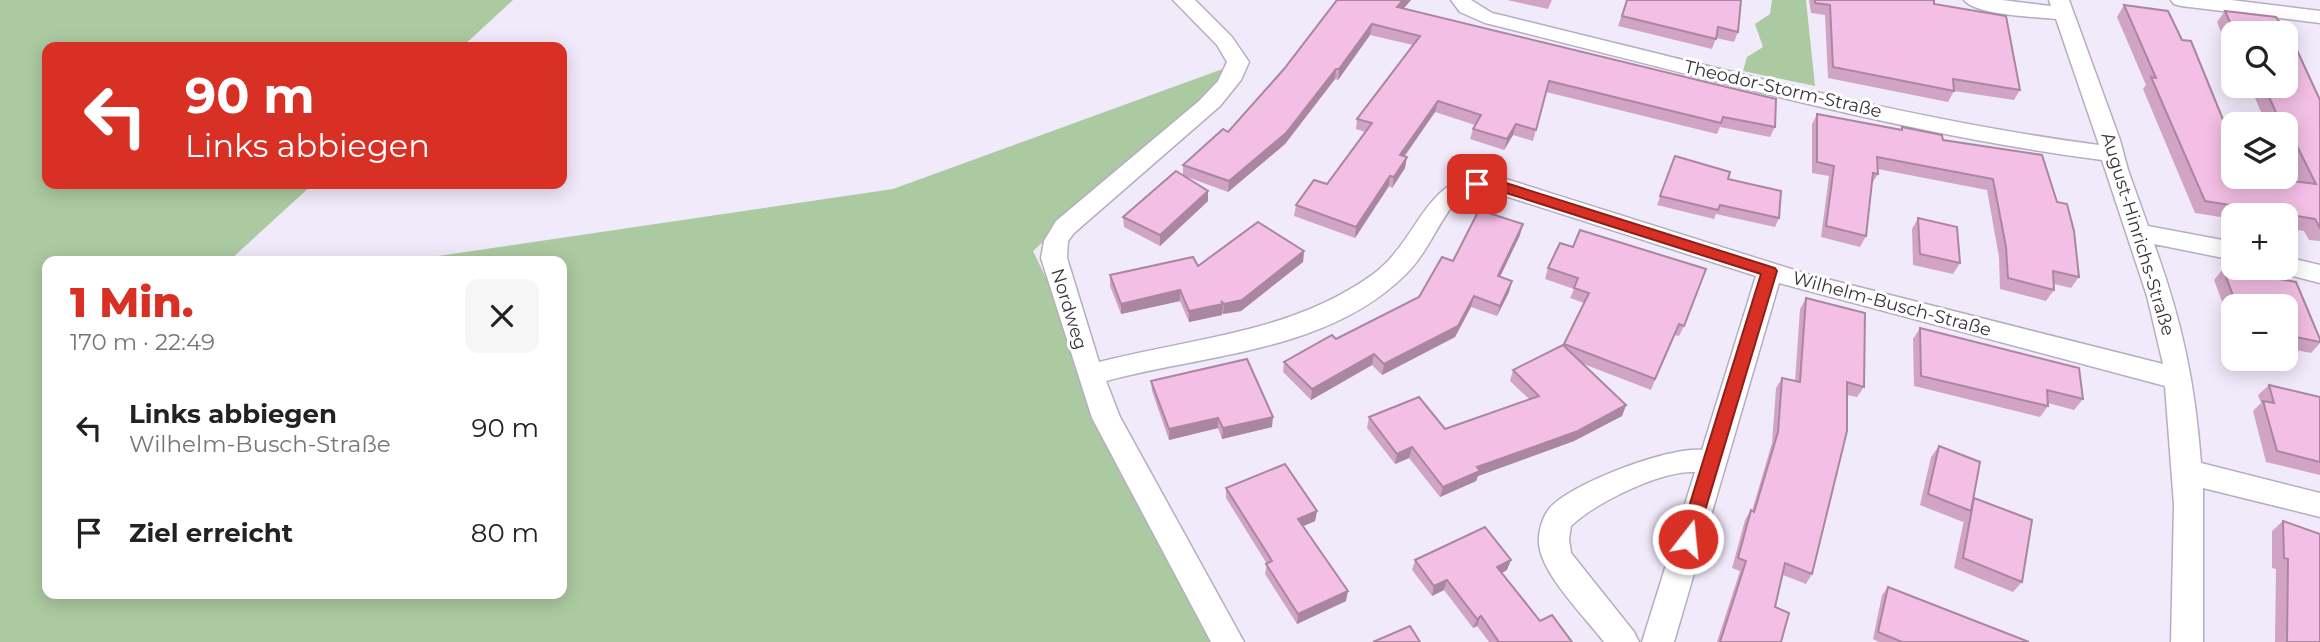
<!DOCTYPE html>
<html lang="de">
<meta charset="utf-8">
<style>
body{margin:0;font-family:Montserrat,sans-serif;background:#f6f6f6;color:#222;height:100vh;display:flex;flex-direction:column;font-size:26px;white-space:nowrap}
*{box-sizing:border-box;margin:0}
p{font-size:23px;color:#767676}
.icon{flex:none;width:38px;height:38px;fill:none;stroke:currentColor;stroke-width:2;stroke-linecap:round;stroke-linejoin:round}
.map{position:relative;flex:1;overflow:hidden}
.side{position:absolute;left:42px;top:256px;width:525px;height:343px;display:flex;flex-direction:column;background:#fff;border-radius:14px;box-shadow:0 4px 18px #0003}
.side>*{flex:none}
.top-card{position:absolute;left:42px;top:42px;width:525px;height:147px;border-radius:14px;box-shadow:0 4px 18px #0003;background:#d93025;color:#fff;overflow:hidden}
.tools{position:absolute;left:2221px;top:21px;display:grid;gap:14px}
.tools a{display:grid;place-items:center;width:77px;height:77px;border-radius:14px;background:#fff;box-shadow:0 4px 18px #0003;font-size:35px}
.pin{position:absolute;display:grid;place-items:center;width:60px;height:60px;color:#fff;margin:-30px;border-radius:14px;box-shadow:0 4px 10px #0006}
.me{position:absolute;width:77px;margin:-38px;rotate:16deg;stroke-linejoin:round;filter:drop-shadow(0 0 5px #0008)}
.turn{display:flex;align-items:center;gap:24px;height:147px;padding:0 28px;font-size:32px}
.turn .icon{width:91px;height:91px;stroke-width:2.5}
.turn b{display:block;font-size:49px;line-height:60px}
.round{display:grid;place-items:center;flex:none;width:74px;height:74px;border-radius:14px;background:#f6f6f6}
.summary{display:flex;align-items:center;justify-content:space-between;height:119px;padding:0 28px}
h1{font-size:42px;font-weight:800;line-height:52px;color:#d93025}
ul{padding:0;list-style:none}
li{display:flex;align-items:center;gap:21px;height:105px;padding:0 28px}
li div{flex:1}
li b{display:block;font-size:26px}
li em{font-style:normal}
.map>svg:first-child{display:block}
</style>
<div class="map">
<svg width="2320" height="642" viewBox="0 0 2320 642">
<rect width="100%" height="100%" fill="#f1eafb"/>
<g fill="#accaa1">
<path d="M0,0h513l-51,47h-415v137h266l-84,77h-182v332h515v-332h-158l489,-72 346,-126 -206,188 188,391h-1221z"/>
<path d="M1772,0h34l9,86 -72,-15 4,-14 16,-10 -8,-23 15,-10z"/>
</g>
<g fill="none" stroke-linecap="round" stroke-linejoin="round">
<defs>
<g id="street">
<path d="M1173,0h22l37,37 17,25 -8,18 -21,26 -146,127 -6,8 -1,17 32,104c94,-24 192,-29 273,-87 52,-37 54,-117 137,-95l298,94 356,90 -16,-68 -45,-136c-209,-27 -413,-87 -617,-137l-25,-11 -9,-12h20l21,13c201,48 402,105 607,132l-43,-126c-20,-2 -81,-4 -92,-19h38l49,6 -2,-6h20l51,140 8,30 20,56 85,16v18l-79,-16c28,77 41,138 47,219l119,30v24l-117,-29v154h-32l3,-137 -9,-119 -386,-103 -105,359h-32l53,-170c-34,-2 -100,31 -124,54l-2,13 2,14 63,79 5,10h-35c-19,-25 -62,-67 -65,-98 -1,-11 3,-26 10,-35 20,-25 121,-63 153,-59l54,-174 -257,-82c-19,-2 -31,-2 -46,11 -17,22 -27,50 -48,70 -78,77 -199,79 -299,106l14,36 124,225h-33l-119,-224 -51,-160 3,-17 12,-20 143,-120 19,-20 9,-19 -10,-17z"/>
<path d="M2171,0h60l89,11v12l-139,-17 -7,-2z"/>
<path d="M2286,257l34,8v18l-43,-11 -3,-4h12z"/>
</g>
</defs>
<use href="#street" stroke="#b5aebf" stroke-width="3"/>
<use href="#street" fill="#fff" fill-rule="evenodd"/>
</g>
<g fill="#d1a4c5">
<path d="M1337,0h74l-7,8 371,119 -5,10 -50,-10 -3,7 -171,-42 -13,49 -20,-6 -9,15 -34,-11 3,-10 2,-4 -40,-13 -30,44 2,1 -2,11 -13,20 -3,-2 -34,52 -61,-22 2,-11 31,-21 38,-52 -9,-3 1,-10 56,-74 -43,-10 -32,45 -3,-1 -50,65 -57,48 -41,-15 21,24 -48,45 -36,-19 -1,-10 60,-42v-10l45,-33 56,-63z"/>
<path d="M1507,0h45l-4,9z"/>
<path d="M1627,0l111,32 -4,10 -18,-4 -4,11 -94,-23z"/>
<path d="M1809,0h125v4l86,86 -6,10 -60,-9 -6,11 -120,-24 -3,-63 -14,-2z"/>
<path d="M2124,5l44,6 14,29 9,1 42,103v33h27l39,5 -13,-26v-32h-20l-16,-38h36v-53h-53v29l-16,-40 8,-11 51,6 19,29 25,54v141l-11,-1 -5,-9 -18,-3v-13h-53v4l-38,-6 -52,-124 3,-4 -29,-68z"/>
<path d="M1817,114l83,16 2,-3 41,13 99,15 37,122 -8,11 -17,-4v6l-8,11 -46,-12 -1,-32 -12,-67 -109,-21v5l-7,11 -5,51 -6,11 -39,-10 8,-61 -17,-3v-49z"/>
<path d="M1675,156l53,23 51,39 -4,9 -59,-13 -2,5 -57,-14z"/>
<path d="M1918,218l42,45 -7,11 -40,-9 -1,-36z"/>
<path d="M1520,235l-20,42 12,4 -3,11 -12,24 -26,-9 -16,30 -73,38 -10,-10 -61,35 -28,-28 1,-10 52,-23 83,-42 34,-36z"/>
<path d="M1560,243l124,83 -5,10 -5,-1 -23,55 -70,-27 45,42 -4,11 -48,25 -96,35 -2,5 -36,16 -31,-39 -14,6 -28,-36 2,-11 76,12 84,-30 -19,-18 3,-11 51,-24 20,-43 -14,-5 4,-9 -29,-10 3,-11z"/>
<path d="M1304,251l-1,11 -62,49 -18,3 -1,-1v2l-33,7 -9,-21 -59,13 -11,-28v-11l88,-9z"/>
<path d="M2223,269l73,13 24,57v4l-9,10 -25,-5v-42h-53v25l-19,-51z"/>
<path d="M1806,298l58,89 -7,10 -10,-2 -35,179 -6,10 -23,-9 -8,32 6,35h-64l23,-71 -8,-3 13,-48 6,-10 1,1 20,-68 4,-55 6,-10 13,3 5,-72z"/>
<path d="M1920,328l163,71 -9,11 -26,-7v3l-8,11 -126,-31 -1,-47z"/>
<path d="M1151,381l121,46 -50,12 -4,-11 -49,12 -17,-49z"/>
<path d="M2269,385l51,12v78l-54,-13 -13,-51 8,-8 -3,-8z"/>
<path d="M1939,446l34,53 49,83 -9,10 -59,-24 10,-48 -1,2 -43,-17 11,-48z"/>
<path d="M1226,488l91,23 -2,10 -12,5 43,75 -49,23 -32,-50 2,-10 -41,-66z"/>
<path d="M2283,521l37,121h-45l1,-73 -4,-1v-37z"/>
<path d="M1415,560l92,10 -5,3 38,48 32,21h-83l-12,-16 -4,2 -29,-38 -12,6 -20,-26z"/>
<path d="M1888,587l141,55h-150l-6,-3 9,-44z"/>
</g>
<g fill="#aa86a0">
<path d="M1403,0h8l-15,17 1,-10z"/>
<path d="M1372,24l-2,11 -32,45 1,-11z"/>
<path d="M1336,69l-1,10 -50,65 -57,48 1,-11z"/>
<path d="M1438,101l-3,11 -37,53 2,-10z"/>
<path d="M1516,124l-3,11 -9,15 3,-11z"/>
<path d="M1407,157l-2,11 -13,20 2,-11z"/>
<path d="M1390,176l-1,10 -34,52 1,-11z"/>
<path d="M1208,191v10l-48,45v-11z"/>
<path d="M1523,224l-3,11 -25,52 3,-11z"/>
<path d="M1304,251l-1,11 -62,49 -18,3 1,-10z"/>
<path d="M1512,281l-3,11 -12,24 3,-10z"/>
<path d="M1180,290v11l-59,13v-10z"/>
<path d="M1474,296l-3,11 -16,30 -73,38 2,-11z"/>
<path d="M1223,304l-1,11 -33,7v-11z"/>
<path d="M1374,354l-2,11 -61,35 1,-11z"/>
<path d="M1626,405l-4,11 -48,25 -96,35 -2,5 -36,16 3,-10 34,-20z"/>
<path d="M1273,417l-1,10 -50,12 1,-11z"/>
<path d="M1218,418v10l-49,12v-11z"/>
<path d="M1412,447l-3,11 -14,6 2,-10z"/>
<path d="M1317,511l-2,10 -18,8 1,-10z"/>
<path d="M1511,560l-4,10 -13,7 3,-10z"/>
<path d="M1447,580l-3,10 -12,6 2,-10z"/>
<path d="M1348,591l-2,10 -49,23 1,-10z"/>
<path d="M1481,616l-4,10 -4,2 4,-9z"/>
</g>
<g fill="#f3bfe5" stroke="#aa86a0" stroke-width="2">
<path d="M1337,0h66l-6,7 379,92 -1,28 -52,-10 -2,6 -172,-42 -13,49 -20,-6 -9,15 -34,-10 8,-14 -43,-14 -38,54 7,2 -13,20 -4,-1 -34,51 -60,-22 18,-25 13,4 45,-61 -15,-4 63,-83 -48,-12 -33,45h-3l-50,64 -57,48 -46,-16 40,-36 5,3 56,-63z"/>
<path d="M1627,0h114l-3,32 -20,-5 -2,12 -94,-23z"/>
<path d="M1815,0h119v4l72,12 14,74 -67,-11 1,12 -121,-24 -3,-62 -15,-2z"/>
<path d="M2124,5l44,6 14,29 9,1 42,103v33h27l56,7 -30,-60 -3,-4 -4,-1 -15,-33h22v-53h-51l-10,-22 51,6 19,29 25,54v128l-5,-9 -110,-18 -54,-124 5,1z"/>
<path d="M1817,114l85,16v-3l40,8 1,5 99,15 15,47 10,2 7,27 5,46 -26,-6 1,19 -46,-12 -2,-31 -13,-68 -116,-22 1,17 -5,-1 -7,63 -40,-10 8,-60 -17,-4z"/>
<path d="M1675,156l55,16 -2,7 53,12 -2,27 -59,-13 -2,5 -58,-14z"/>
<path d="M1176,171l32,20 -48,44 -37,-18z"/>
<path d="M1479,210l44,14 -25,52 14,5 -12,25 -26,-10 -16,30 -74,38 -10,-10 -62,35 -28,-27 48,-27 4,4 83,-42 23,-40 11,4z"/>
<path d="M1918,218l39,9 3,36 -40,-9z"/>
<path d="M1258,222l46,29 -62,49 -18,4 -3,-3 2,3 -34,7 -9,-21 -59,14 -11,-29 83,-18 5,9z"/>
<path d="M1580,230l126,39 -22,57 -5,-2 -24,55 -91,-35 25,-51 -15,-5 4,-10 -30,-10 12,-25 13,4z"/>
<path d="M2223,269l73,13 24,57v3l-34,-7v-29h-49z"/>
<path d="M1806,298l59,15 -1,74 -17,-5v49l-35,143 -27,-11 -10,44 14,6 -8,29h-61l26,-81 -8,-3 13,-48 3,2 24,-80 4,-54 18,4z"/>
<path d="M1920,328l159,40 4,31 -36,-9 1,16 -127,-30z"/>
<path d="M1563,345l63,60 -48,26 -101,36 3,4 -37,16 -31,-40 -15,7 -28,-37 50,-20 26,32 94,-33 -26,-26z"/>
<path d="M1247,359l26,58 -50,11 -5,-10 -49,11 -18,-48z"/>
<path d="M2269,385l51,12v65l-43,-11 -14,-50 11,2z"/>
<path d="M1939,446l41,16 -9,49 -43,-17z"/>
<path d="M1285,464l32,47 -19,8 50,72 -50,23 -32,-50 6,-3 -46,-73z"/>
<path d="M1974,498l58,22 -10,62 -59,-24z"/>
<path d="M2283,521l37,13v108h-33l1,-83 -4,-1z"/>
<path d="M1485,527l26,33 -14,7 43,54 12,-6 20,27h-73l-18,-26 -4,3 -30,-39 -13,6 -19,-26z"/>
<path d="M1888,587l141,55h-127l-24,-10z"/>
<path d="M1410,626l10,16h-47z"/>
</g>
<path fill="#d93025" stroke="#8d1f18" stroke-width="2" d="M1477,179l29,4 269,85 2,3 -82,273 -7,3 -6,-3 -3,-5 82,-265 -261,-83 -28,-4 -3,-3z"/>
<g text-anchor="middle" stroke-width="6" stroke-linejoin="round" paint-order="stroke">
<g font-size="18" fill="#36333a" stroke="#fff">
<text transform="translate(1783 89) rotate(13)" y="6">Theodor-Storm-Straße</text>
<text transform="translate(2138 234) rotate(73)" y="6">August-Hinrichs-Straße</text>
<text transform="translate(1892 304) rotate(15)" y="6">Wilhelm-Busch-Straße</text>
<text transform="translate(1069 309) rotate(73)" y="6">Nordweg</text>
</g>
</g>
</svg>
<div class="tools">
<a><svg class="icon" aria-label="search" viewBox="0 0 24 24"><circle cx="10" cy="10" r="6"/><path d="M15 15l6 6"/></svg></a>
<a><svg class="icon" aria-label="layers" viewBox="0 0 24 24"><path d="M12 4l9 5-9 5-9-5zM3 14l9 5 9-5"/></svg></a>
<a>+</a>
<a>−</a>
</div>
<div class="pin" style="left:1477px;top:184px;background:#d93025"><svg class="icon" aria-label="arrive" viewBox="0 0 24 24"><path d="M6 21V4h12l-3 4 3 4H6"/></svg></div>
<svg class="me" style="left:1688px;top:539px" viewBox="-20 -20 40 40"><circle r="17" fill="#d93025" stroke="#fff" stroke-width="3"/><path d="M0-11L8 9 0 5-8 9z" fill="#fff"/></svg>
<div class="top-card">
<div class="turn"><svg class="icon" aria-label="left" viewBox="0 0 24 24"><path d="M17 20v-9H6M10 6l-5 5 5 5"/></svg><div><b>90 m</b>Links abbiegen</div></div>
</div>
<section class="side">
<div class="summary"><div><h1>1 Min.</h1><p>170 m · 22:49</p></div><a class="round"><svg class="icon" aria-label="close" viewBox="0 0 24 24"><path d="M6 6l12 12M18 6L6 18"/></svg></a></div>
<ul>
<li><svg class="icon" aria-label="left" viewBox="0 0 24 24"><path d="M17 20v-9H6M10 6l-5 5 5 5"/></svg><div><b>Links abbiegen</b><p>Wilhelm-Busch-Straße</p></div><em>90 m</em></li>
<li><svg class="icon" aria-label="arrive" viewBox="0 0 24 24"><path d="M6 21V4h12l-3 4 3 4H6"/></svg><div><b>Ziel erreicht</b></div><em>80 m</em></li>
</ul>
</section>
</div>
